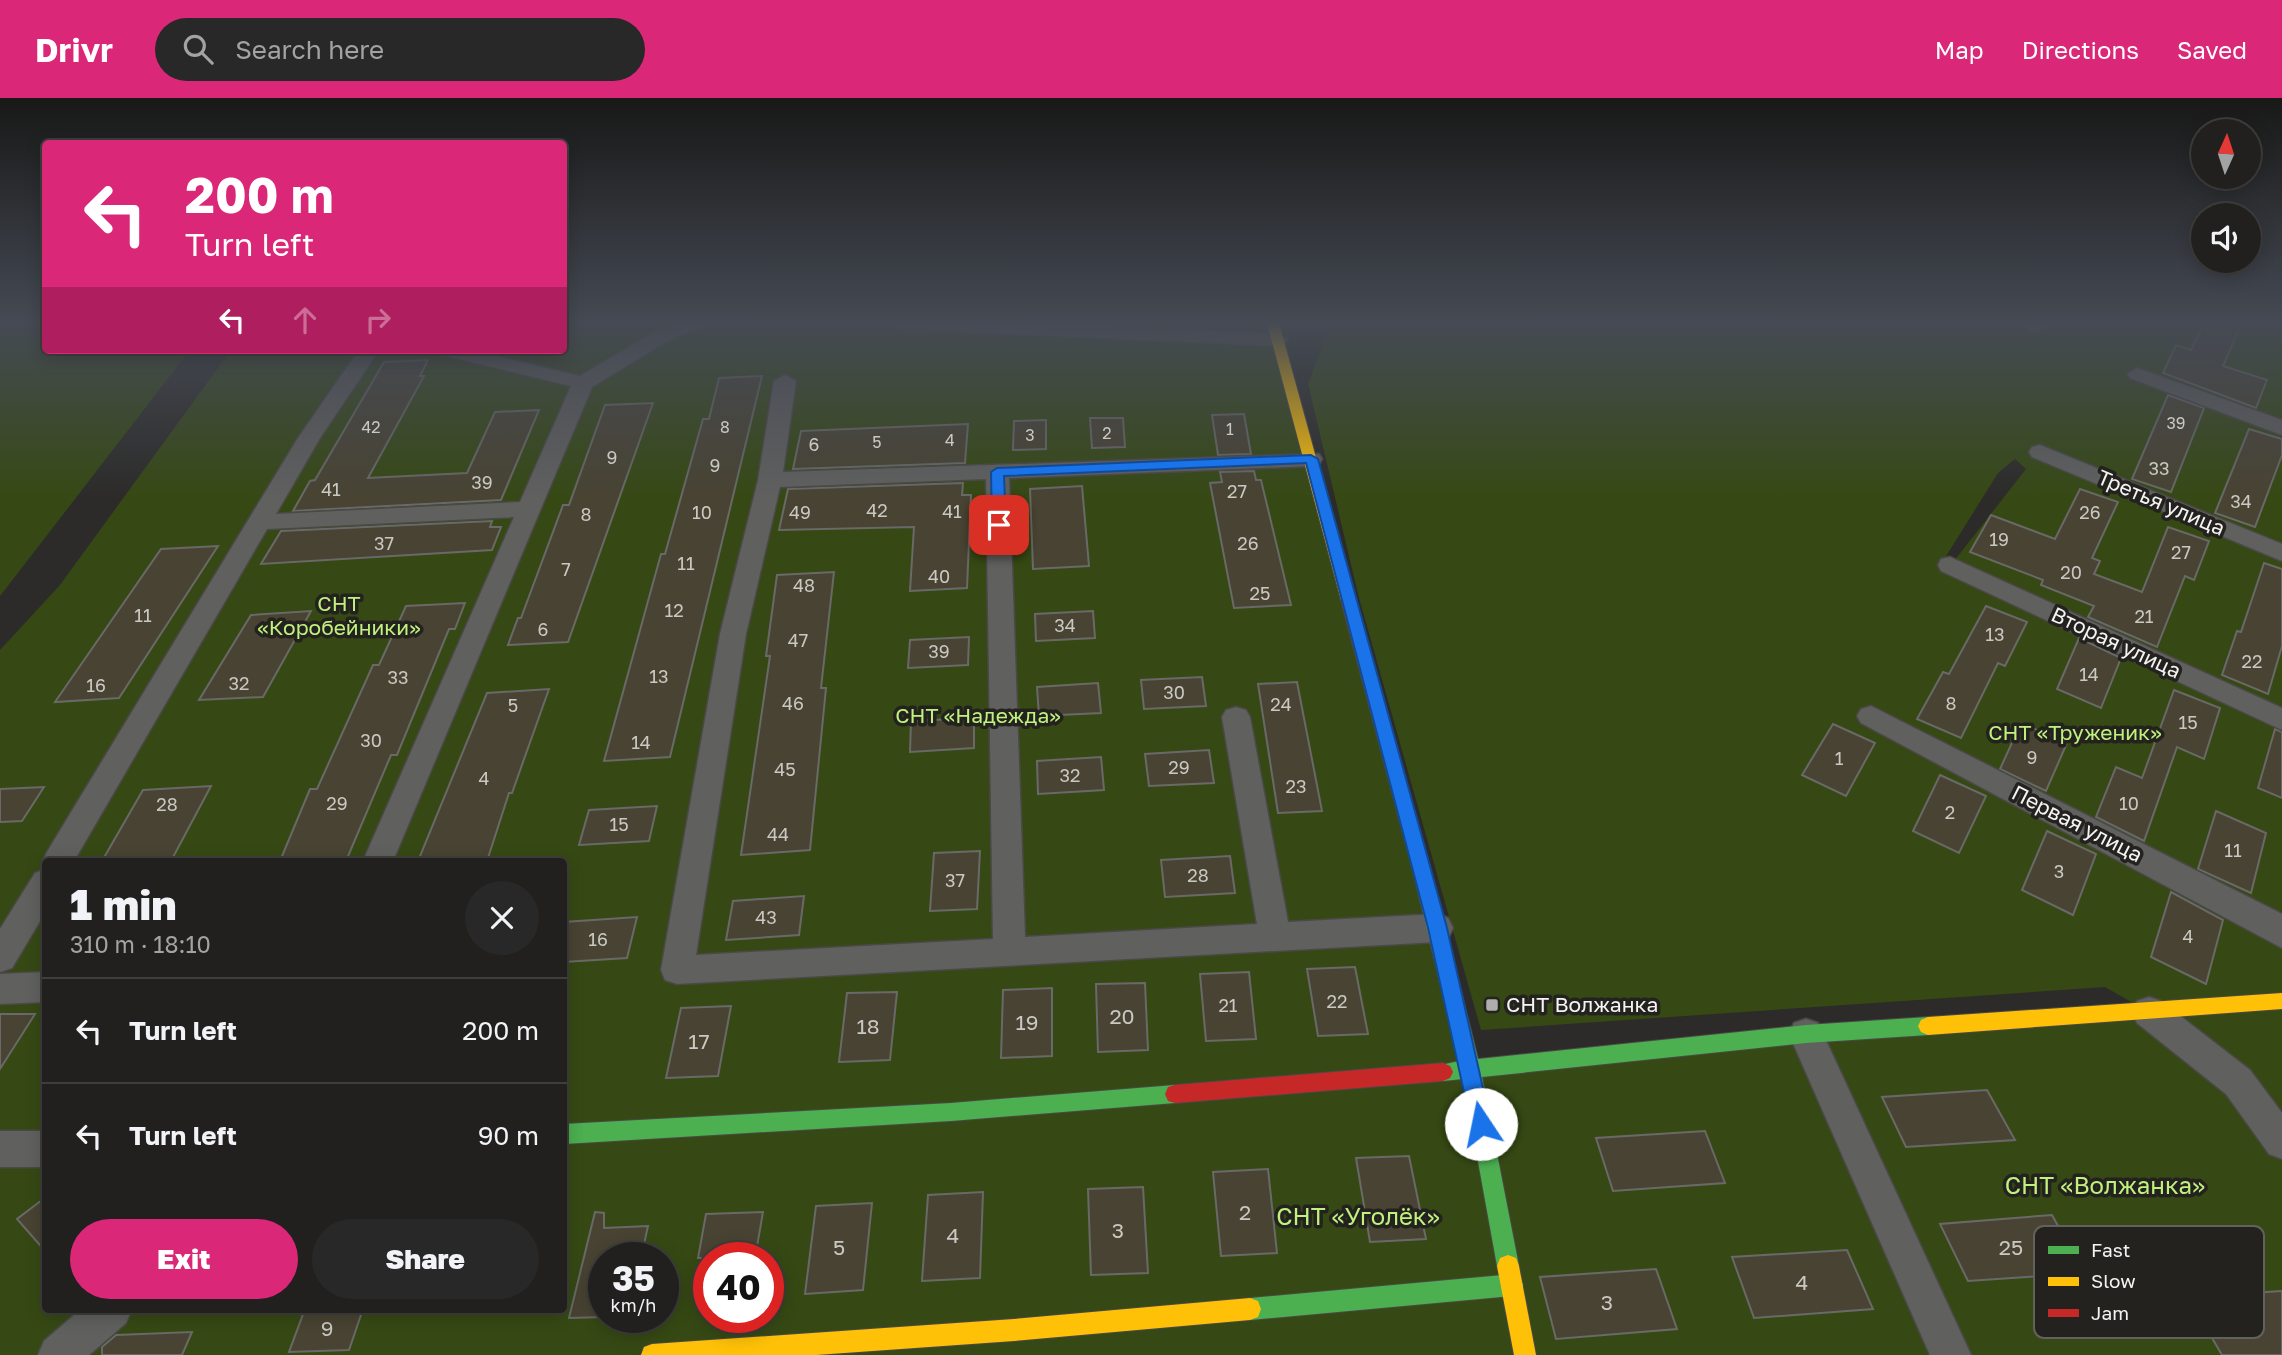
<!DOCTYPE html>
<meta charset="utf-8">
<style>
body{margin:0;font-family:"Golos Text",sans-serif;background:#292828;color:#f1f3f6;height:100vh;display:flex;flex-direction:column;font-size:26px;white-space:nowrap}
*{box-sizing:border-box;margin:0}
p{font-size:23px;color:#a2a3a4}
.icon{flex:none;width:38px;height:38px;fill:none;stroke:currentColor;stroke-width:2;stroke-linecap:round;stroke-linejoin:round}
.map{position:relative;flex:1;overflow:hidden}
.side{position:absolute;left:42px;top:760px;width:525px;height:455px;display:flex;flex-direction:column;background:#21201f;border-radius:7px;box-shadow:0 4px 18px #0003,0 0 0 2px #3e3e3d}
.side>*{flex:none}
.guide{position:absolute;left:42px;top:42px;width:525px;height:214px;border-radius:7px;box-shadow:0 4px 18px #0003,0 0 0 2px #3e3e3d;background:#db2777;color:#fff;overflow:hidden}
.needle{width:46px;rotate:3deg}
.buttons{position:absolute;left:2191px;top:21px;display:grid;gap:14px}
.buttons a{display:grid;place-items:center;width:70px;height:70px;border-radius:50%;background:#21201f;box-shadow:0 4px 18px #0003,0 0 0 2px #3e3e3d;font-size:35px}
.speed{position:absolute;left:588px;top:1144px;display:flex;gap:14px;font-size:35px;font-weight:700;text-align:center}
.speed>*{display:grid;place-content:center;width:91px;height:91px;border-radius:50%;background:#21201f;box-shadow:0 4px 18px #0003,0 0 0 2px #3e3e3d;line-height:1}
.speed small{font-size:18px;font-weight:400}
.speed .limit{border:10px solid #d22;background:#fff;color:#111}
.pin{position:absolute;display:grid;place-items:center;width:60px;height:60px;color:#fff;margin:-30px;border-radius:14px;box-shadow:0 4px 10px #0006}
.me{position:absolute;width:77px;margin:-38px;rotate:349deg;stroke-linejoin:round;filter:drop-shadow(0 0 5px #0008)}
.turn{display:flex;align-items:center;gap:24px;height:147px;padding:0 28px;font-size:32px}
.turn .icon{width:91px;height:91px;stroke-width:2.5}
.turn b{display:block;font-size:49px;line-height:60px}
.lanes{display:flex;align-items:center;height:66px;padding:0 28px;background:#0003;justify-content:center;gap:35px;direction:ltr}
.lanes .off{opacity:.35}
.round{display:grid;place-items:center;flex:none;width:74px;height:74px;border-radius:37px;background:#292828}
.headline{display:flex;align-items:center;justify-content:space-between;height:119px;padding:0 28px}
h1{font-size:42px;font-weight:800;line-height:52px}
.action{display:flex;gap:14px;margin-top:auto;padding:14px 28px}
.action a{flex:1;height:80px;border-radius:42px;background:#db2777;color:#fff;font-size:28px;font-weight:800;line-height:80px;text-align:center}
.action a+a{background:#292828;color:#f1f3f6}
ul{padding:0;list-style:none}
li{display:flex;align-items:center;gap:21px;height:105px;padding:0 28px;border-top:2px solid #3e3e3d}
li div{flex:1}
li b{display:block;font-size:26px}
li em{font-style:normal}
header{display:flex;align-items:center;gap:42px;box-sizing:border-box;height:98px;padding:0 35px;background:#db2777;color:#fff}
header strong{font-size:33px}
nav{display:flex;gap:38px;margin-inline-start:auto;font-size:24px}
.search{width:490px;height:63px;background:#292828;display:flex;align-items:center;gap:18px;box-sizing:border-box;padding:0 24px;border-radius:38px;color:#a2a3a4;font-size:26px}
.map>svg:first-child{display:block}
</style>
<header>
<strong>Drivr</strong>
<div class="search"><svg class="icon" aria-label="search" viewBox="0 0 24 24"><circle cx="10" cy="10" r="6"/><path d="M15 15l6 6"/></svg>Search here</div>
<nav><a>Map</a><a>Directions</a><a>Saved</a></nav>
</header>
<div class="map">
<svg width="2282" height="1257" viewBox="0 0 2282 1257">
<rect width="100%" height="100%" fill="#2c2b29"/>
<g fill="#364914" fill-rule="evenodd">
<path d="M0,225h45l1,27h144l-190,246z"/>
<path d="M564,225h342l372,17 193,730 676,-59 -42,-24 -624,43 -122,-432 -51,-214 23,-61h951v1032h-2282v-705l60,-65 171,-235h333zM2015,361l11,10 -75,96 -8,-4 55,-88zM46,763h518v448h-518zM604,1160h59v60h-59zM709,1160h59v60h-59z"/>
</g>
<g fill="#484332" stroke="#696967" stroke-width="2">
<path d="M2204,225h38l-19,43 44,14 -11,28 -93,-35 13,-28 15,5z"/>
<path d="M428,262l-8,16h4l-56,102 99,-5 28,-61 44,-2 -38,90 -208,11 17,-30 5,-1 69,-118z"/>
<path d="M762,278l-92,381 -66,4 57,-207h4l38,-135h6l10,-41z"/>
<path d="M2168,297l36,13 -33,84 -39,-13z"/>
<path d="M653,305l-85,239 -60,3 10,-27h3l42,-113h6l36,-100z"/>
<path d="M1244,316l7,40 -33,1 -6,-40z"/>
<path d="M1090,320h33l2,29 -33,1z"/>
<path d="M1046,322v29l-33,1 1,-29z"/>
<path d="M968,326l-3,39 -172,6 8,-38z"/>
<path d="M2249,331l33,10v16l-27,72 -40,-14z"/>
<path d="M1254,373l2,9h5l30,125 -57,3 -24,-125 12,-1 -2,-10z"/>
<path d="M963,385l-1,12h9l-4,93 -57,3 4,-64 -135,3 9,-41z"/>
<path d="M1082,388l7,80 -56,3 -3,-80z"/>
<path d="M2080,391l38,13 -26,56 8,3 -6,13 48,18 26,-65 41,14 -15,39 -9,-4 -28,71 -69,-30 6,-11 -53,-21 2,-5 -73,-28 21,-37 64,24z"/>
<path d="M492,423l-2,6h11l-9,23 -231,14 20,-33z"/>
<path d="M218,448l-99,152 -64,4 106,-153z"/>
<path d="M2264,465l18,6v77l-14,48 -46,-19 15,-44 4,1z"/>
<path d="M834,474l-13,116h5l-16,162 -69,5 29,-199h-4l11,-81z"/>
<path d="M465,505l-10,26h-6l-52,126h-6l-45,106h-66l30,-72h7l56,-124h6l27,-59z"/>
<path d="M1986,508l41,16 -22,44 -7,-3 -37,75 -44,-19 26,-47 6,2z"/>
<path d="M311,513l-48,86 -64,3 52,-85z"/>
<path d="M1093,513l2,27 -59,3 -1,-27z"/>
<path d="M969,539l-1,28 -60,3 2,-28z"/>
<path d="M2079,540l42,20 -20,50 -44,-19z"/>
<path d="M1202,579l4,29 -62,3 -3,-29z"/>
<path d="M1297,584l25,129 -44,2 -20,-129z"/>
<path d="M1098,585l3,30 -62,3 -2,-29z"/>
<path d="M549,591l-37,104h-3l-22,68h-69l69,-168z"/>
<path d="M2174,592l46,18 -16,51 -27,-12 -33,94 -48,-24 20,-50 26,11z"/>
<path d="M974,620v30l-64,4 1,-31z"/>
<path d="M2021,625l46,20 -21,48 -46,-22z"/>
<path d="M1833,626l42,19 -29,53 -44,-21z"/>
<path d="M2275,631l7,3v66l-24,-10z"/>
<path d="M1209,652l5,33 -65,3 -4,-32z"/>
<path d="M1101,659l3,33 -66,4 -1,-33z"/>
<path d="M1940,677l46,21 -27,57 -46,-22z"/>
<path d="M211,688l-40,75h-69l41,-71z"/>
<path d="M44,689l-22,34 -22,1v-33z"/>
<path d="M657,708l-8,35 -70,4 10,-35z"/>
<path d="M2216,713l50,22 -15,60 -53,-24z"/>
<path d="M2047,733l49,23 -23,61 -51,-25z"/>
<path d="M980,753l-3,58 -47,2 4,-58z"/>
<path d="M1230,758l5,37 -70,4 -4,-37z"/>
<path d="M2171,794l52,28 -17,64 -55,-27z"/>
<path d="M804,798l-5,39 -73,5 7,-39z"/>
<path d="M637,819l-10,41 -63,4v-40z"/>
<path d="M1355,869l13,67 -50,2 -11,-67z"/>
<path d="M1249,874l7,67 -50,2 -6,-67z"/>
<path d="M1145,885l3,67 -50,2 -2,-68z"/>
<path d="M1052,890v68l-51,2 2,-68z"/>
<path d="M897,894l-7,68 -51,2 8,-69z"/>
<path d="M731,908l-13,70 -52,2 15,-70z"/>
<path d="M0,916h35l-35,55z"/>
<path d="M1987,992l28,50 -109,7 -24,-50z"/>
<path d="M1705,1033l20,52 -112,8 -17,-53z"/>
<path d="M1409,1058l17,83 -56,3 -14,-84z"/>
<path d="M1268,1071l9,84 -56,3 -8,-84z"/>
<path d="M1143,1089l5,86 -57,2 -3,-86z"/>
<path d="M983,1094l-3,86 -58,3 6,-86z"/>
<path d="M46,1099v55l-29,-33z"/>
<path d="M872,1105l-9,87 -58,4 11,-88z"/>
<path d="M595,1114l9,1v15l44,-2 -7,32h-37v59l-35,1z"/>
<path d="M763,1114l-8,46h-57l8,-44z"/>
<path d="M2052,1117l32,58 -116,8 -28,-57z"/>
<path d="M1847,1152l26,59 -119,9 -22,-61z"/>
<path d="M1656,1171l21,60 -121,10 -16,-62z"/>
<path d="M2282,1193v64h-60l-34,-58z"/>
<path d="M305,1211h58l-14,41 -60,2z"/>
<path d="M192,1234l-10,23h-80v-8l14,-12z"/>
</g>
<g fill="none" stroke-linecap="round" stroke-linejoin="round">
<defs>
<g id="street">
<path d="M678,225h29l-3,4 -32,11 -80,49 -199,474h-30l151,-344 -247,12 -193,332h-28v6l-3,-6 4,-9 251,-414 61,-88h20l-59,88 -44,76 244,-12 51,-116 -132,-32 -3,-4h36l108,26 78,-46z"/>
<path d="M892,225h143l243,11 10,6 -10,6 -376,-17z"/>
<path d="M2021,225h22l3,4 -10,6 -7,-2z"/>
<path d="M2137,270l145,52v15l-152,-57 -3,-4z"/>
<path d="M785,277l11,6 -13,91 536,-18 3,5 -3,5 -8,2 -302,12 16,459 232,-13 -35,-207 4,-7 10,-3 10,3 4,7 38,205 149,-8 11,4 5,10 -5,10 -11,4 -760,42 -12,-4 -4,-10 59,-336 38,-154 16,-99zM986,381l7,460 -297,16 50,-321 34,-147z"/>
<path d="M2040,347l242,99v17l-250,-104 -3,-5 3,-5z"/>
<path d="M1950,459l332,151v22l-341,-159 -3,-6 3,-6z"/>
<path d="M1871,608l411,208v34l-421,-225 -4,-7 4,-7z"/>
<path d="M46,771v42l-34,57 -12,4v-43l35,-56z"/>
<path d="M46,874v30l-46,2v-30z"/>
<path d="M2149,899l12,4 89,69 32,43v46l-13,-5 -43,-60 -89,-71 -5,-11 5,-11z"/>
<path d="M1806,921l12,4 153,332h-41l-141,-321 5,-11z"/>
<rect x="0" y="1033" width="46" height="36"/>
<path d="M81,1211h51l-6,14 -37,32h-51l6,-14z"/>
</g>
<g id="fast">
<path d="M1421,762l6,2 3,5 48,192 328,-34 122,-8 7,3 3,6 -3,6 -7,3 -122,8 -324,34 37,189 -6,9 7,2 3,8 -3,8 -8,3 -262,24 -8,-3 -3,-8 3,-8 8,-3 253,-23 -6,-9 -34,-187 -20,2 -7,-3 -3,-6 3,-6 23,-5 -47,-194 3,-5z"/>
<path d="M1175,987l7,2 3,7 -3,7 -7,2 -224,18 -387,23v-20l387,-21z"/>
</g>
<g id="slow">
<path d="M1267,225h12l76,277 -2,3h-10l-2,-3z"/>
<path d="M2282,895v16l-354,26 -7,-3 -3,-6 3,-6 7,-3z"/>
<path d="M1508,1157l8,3 3,8 17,89h-22l-17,-89 3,-8z"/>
<path d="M1250,1200l8,3 3,8 -3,8 -8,3 -236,21 -198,14h-175l3,-8 8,-3 362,-25z"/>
</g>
<g id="jam">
<path d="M1348,497l7,5 75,267 -3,5 -6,2 -6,-2 -3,-5 -71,-267z"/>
<path d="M1443,965l7,3 3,6 -3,6 -7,3 -268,22 -7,-2 -3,-7 3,-7 7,-2z"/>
</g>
</defs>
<use href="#street" stroke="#4a4947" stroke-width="3"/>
<use href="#fast" stroke="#4a4947" stroke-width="2"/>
<use href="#slow" stroke="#4a4947" stroke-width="2"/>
<use href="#jam" stroke="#4a4947" stroke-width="2"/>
<use href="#street" fill="#60605f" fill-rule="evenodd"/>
<use href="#fast" fill="#4caf50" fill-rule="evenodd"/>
<use href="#slow" fill="#ffc107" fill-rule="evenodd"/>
<use href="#jam" fill="#c62828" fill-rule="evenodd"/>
</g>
<linearGradient id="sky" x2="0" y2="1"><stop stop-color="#181817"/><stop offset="0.56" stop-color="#454a54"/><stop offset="1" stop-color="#454a54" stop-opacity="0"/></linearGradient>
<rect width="2282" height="401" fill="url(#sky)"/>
<path fill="#1a73e8" stroke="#114b97" stroke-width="2" d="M1311,357l7,4 129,469 44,196 -3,7 -7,3 -7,-3 -3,-7 -43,-196 -122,-465 -302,13 2,49 -7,5 -7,-5 -1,-53 6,-4z"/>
<rect fill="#afaeac" stroke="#23221f" stroke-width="2.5" x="1485" y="900" width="14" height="14" rx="3.5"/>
<g text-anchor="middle" stroke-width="7" stroke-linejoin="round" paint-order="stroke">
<g font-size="16" fill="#cac8c2">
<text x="2176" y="331">39</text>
<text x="371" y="335">42</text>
<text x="725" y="335">8</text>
<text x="1230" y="337">1</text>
<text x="1107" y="341">2</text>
<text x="1030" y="343">3</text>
<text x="950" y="348">4</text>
<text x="877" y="350">5</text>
</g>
<g font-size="18" fill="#cac8c2">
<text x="814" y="353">6</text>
<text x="612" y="366">9</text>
<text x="715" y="374">9</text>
<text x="2159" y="377">33</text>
<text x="482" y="391">39</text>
<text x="331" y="398">41</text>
<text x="1237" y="400">27</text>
<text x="2241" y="410">34</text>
<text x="877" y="419">42</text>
<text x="952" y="420">41</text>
<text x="702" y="421">10</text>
<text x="800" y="421">49</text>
<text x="2090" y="421">26</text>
<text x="586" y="423">8</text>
<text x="1999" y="448">19</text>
<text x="384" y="452">37</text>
<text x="1248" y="452">26</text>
<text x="2181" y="461">27</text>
<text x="686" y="472">11</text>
<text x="566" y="478">7</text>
<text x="2071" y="481">20</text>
<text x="939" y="485">40</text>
<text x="804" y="494">48</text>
<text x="1260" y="502">25</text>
<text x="674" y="519">12</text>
<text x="143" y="524">11</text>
<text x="2144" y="525">21</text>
<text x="1065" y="534">34</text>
<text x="543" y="538">6</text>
<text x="1995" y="543">13</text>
<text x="798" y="549">47</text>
<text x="939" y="560">39</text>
<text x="2252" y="570">22</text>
<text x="2089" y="583">14</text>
<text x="659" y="585">13</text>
<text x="398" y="586">33</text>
<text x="239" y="592">32</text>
<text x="96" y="594">16</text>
<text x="1174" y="601">30</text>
<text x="793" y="612">46</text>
<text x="1951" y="612">8</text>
<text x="1281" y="613">24</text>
<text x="513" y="614">5</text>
<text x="2188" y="631">15</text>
<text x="371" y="649">30</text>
<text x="641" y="651">14</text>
<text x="2032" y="666">9</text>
<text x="1839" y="667">1</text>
<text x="1179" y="676">29</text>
<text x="785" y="678">45</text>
<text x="1070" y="684">32</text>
<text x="484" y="687">4</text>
<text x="1296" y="695">23</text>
<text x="337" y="712">29</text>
<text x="2129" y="712">10</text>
<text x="167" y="713">28</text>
<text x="1950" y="721">2</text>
<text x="619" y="733">15</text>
<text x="778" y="743">44</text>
<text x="2233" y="759">11</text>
<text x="2059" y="780">3</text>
<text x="1198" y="784">28</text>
<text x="955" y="789">37</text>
<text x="766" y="826">43</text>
<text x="2188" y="845">4</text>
<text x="598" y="848">16</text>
<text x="1337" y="910">22</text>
<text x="1228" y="914">21</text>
</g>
<g font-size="21" fill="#f5f4f2" stroke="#23221f">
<text transform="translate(2161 405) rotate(23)" y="7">Третья улица</text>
<text transform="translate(2116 545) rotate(25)" y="7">Вторая улица</text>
<text transform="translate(2077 726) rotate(27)" y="7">Первая улица</text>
</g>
<g font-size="21" fill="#c0f17d" stroke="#23221f">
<text x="339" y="513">СНТ<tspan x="339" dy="24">«Коробейники»</tspan></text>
<text x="978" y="625">СНТ «Надежда»</text>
<text x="2075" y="642">СНТ «Труженик»</text>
</g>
<g font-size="21" fill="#f5f4f2" stroke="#23221f" text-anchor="start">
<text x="1506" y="914">СНТ Волжанка</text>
</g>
<g font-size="21" fill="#cac8c2">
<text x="1122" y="926">20</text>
<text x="1027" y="932">19</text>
<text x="868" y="936">18</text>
<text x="699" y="951">17</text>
<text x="1245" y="1122">2</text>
<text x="1118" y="1140">3</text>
<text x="953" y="1145">4</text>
<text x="839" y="1157">5</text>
<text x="2011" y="1157">25</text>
<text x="1802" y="1192">4</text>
<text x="1607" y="1212">3</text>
<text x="327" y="1238">9</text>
</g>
<g font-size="24" fill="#c0f17d" stroke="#23221f">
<text x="2105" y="1096">СНТ «Волжанка»</text>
<text x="1358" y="1127">СНТ «Уголёк»</text>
</g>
</g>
<rect x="2034" y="1128" width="230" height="112" rx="10" fill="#23221f" stroke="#62615e" stroke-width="2"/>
<rect x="2048" y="1148" width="31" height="8" fill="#4caf50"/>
<rect x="2048" y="1179" width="31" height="9" fill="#ffc107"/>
<rect x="2048" y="1211" width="31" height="8" fill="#c62828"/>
<g font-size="19" fill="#f5f4f2">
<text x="2091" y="1159">Fast</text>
<text x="2091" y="1190">Slow</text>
<text x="2091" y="1222">Jam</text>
</g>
</svg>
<div class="buttons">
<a><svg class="needle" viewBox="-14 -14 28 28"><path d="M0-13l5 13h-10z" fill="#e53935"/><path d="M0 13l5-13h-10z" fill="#a2a3a4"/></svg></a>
<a><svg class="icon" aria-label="sound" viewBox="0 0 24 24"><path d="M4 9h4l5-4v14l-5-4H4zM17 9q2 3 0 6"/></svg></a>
</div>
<div class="speed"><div>35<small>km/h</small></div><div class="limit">40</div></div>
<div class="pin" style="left:999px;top:427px;background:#d93025"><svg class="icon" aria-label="arrive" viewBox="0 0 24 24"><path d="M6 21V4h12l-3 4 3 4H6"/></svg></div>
<svg class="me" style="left:1481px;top:1026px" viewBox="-20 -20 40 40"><circle r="19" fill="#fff"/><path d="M0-13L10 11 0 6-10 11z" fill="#1a73e8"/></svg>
<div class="guide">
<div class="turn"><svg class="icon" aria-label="left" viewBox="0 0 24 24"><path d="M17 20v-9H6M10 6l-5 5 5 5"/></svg><div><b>200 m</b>Turn left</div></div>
<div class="lanes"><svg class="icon" aria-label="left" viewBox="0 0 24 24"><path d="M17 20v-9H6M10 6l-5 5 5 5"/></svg><svg class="icon off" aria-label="ahead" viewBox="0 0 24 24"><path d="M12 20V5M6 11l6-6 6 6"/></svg><svg class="icon off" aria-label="right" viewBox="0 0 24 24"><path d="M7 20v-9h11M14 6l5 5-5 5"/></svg></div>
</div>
<section class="side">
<div class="headline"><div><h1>1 min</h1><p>310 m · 18:10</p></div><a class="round"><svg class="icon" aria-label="close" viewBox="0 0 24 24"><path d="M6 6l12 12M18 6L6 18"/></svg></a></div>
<ul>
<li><svg class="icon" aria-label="left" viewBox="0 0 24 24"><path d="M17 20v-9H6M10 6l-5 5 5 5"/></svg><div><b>Turn left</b></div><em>200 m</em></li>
<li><svg class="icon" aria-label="left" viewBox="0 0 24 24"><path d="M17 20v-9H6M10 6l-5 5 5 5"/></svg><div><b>Turn left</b></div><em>90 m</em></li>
</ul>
<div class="action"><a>Exit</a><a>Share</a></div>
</section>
</div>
